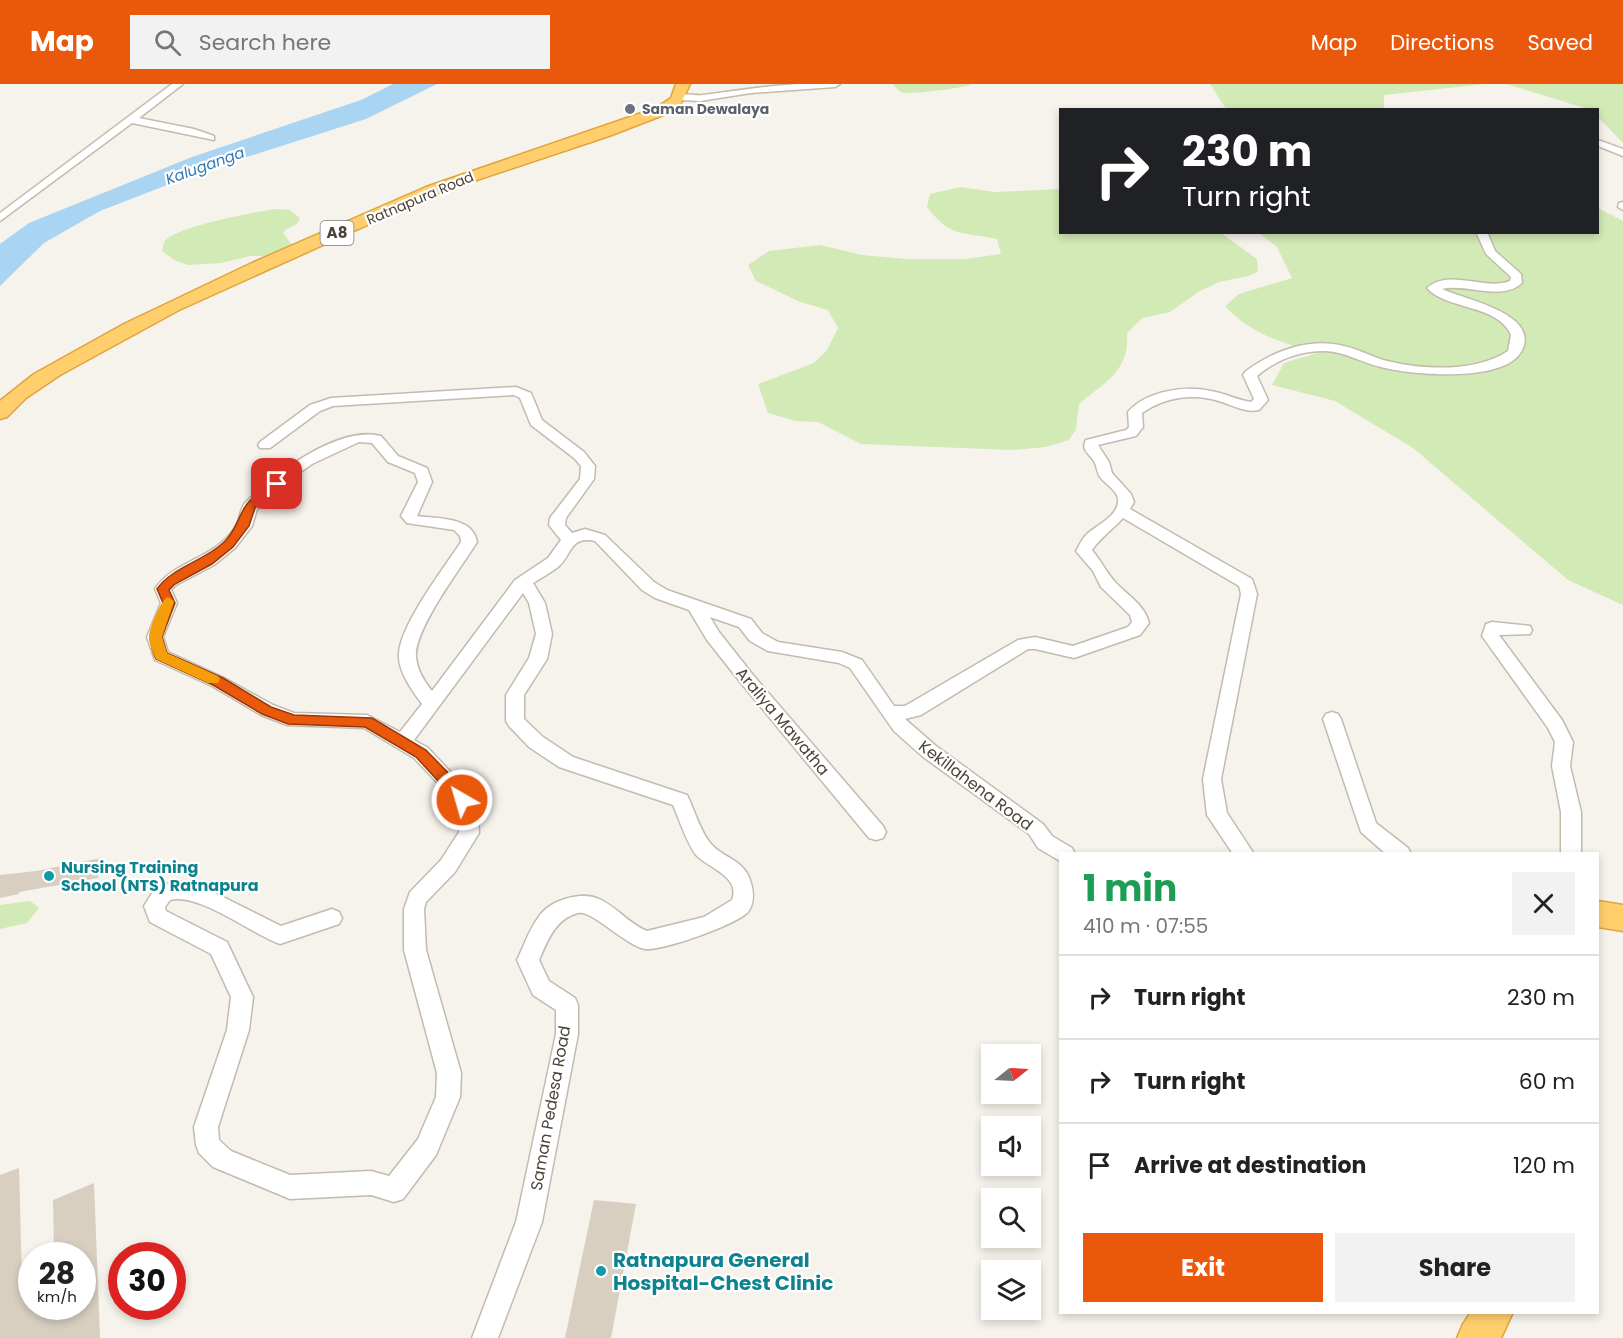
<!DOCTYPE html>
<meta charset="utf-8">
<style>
body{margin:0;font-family:Poppins,sans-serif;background:#f2f2f2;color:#222;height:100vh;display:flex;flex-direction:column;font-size:22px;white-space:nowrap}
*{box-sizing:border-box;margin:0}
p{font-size:20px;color:#767676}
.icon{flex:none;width:33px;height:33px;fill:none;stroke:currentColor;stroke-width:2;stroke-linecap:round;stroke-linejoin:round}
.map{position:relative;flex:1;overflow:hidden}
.sheet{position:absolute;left:1059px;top:768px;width:540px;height:462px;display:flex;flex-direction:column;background:#fff;border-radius:0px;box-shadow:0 3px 9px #0003}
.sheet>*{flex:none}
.top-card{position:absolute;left:1059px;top:24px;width:540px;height:126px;border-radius:0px;box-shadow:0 3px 9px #0003;background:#202124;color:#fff;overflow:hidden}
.needle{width:39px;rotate:72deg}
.fabs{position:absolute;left:981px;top:960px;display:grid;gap:12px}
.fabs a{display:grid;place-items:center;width:60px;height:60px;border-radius:0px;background:#fff;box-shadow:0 3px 9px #0003;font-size:30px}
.speed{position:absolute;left:18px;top:1158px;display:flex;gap:12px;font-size:30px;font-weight:700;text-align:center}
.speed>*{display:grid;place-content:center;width:78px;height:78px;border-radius:50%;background:#fff;box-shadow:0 3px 9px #0003;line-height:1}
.speed small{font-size:15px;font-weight:400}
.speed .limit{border:9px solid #d22;background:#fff;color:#111}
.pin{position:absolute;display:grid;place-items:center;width:51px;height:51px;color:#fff;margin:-26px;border-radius:12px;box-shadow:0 3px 9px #0006}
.me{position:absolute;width:66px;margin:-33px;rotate:322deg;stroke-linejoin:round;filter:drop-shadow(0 0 4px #0008)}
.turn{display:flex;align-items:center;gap:21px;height:126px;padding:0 24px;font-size:27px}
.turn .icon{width:78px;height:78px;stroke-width:2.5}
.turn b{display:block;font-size:42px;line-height:51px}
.round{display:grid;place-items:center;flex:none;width:63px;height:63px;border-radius:0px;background:#f2f2f2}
.head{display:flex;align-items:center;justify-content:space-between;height:102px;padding:0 24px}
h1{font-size:36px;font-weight:700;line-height:45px;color:#1e9e55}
.primary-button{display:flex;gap:12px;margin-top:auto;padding:12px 24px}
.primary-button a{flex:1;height:69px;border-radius:0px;background:#ea580c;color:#fff;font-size:24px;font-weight:700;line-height:69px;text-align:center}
.primary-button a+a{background:#f2f2f2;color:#222}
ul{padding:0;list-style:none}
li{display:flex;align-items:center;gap:18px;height:84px;padding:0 24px;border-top:2px solid #e0e0e0}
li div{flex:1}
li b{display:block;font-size:22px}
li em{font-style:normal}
header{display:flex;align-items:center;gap:36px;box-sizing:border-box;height:84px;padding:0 30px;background:#ea580c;color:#fff}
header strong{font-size:28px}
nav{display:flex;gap:33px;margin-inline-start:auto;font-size:21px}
.search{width:420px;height:54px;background:#f2f2f2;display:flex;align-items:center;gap:15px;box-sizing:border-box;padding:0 21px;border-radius:0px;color:#767676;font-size:22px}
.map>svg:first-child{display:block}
</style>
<header>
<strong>Map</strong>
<div class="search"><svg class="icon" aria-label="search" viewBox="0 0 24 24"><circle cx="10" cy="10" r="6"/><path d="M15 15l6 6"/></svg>Search here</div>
<nav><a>Map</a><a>Directions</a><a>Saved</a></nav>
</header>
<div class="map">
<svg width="1623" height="1254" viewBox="0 0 1623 1254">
<rect width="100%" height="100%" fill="#f6f3ec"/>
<g fill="#d2eab5">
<path d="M893,0h79c-6,4 -59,10 -68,9 -5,-1 -8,-5 -11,-9z"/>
<path d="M1210,0h275l-101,11v15l-158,-1z"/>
<path d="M1506,0h117v59l-25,-26v-7l-10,-1z"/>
<path d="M961,103l33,5 66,-3v43l161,1 36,26 1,13 -10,4 -29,6 -19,9 -30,21 -28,6 -15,15c3,38 -22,49 -48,71l-3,25 -7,11 -23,7 -34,3 -151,-6 -43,-22 -22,-1 -28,-8 -10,-29 56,-21 13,-13 11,-22 -10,-18 -28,-8 -44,-21 -8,-16 21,-14 51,-6 42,10 45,4h58l36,-5 -4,-15c-36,-8 -45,0 -70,-32l3,-13z"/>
<path d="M1598,124l25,13v384l-55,-25 -155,-132 -78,-47 -63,-16 12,-22 33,-10c-36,-11 -65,-18 -92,-47l14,-12 53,-16 -15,-31 -18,-14 339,-1z"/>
<path d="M277,125l13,1 10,8 -3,6 -12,6 -2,3 11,15 -21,8h-23l-29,7 -33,2 -12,-4 -14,-10c1,-3 1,-6 2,-9 9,-15 94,-31 113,-33z"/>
<path d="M30,817l9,7 -12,15 -27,6v-24z"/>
</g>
<path fill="#a9d4f2" d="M393,0h44l-71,35 -160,51 -106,41 -56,32 -44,43v-42l29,-21 163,-66 169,-57z"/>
<g fill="#d8cfc1">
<path d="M101,774l-3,20 -79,14v2l-19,4v-23l36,-4z"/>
<path d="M19,1084l3,111 10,-3v30h50v-50h-28l-1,-56 41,-17 6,155h-100v-163z"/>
<path d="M594,1116l42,4 -25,134h-46z"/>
</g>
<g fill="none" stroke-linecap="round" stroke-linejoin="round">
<defs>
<g id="minor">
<path d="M172,0h11l-44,34 55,11 20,7v4l-82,-17 -132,98v-8z"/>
<path d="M797,0h43l-5,3 -84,6 -51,8 -20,-1 -5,-3c8,-5 19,-1 28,-2 31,-4 62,-9 94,-11z"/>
<path d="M1598,56l25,9v7l-25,-10z"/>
<path d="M1623,118v8l-5,-3 1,-4z"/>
<path d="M1476,148h11l8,19 26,23 1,9c-21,19 -55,0 -80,6 21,10 101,25 79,63 -18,31 -111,23 -140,15 -19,-4 -37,-16 -57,-16 -25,0 -48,9 -67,25l11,24 -9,10c-12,3 -26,-4 -37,-8 -27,-9 -56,-6 -80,11l1,14 -7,9 -38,9 11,17 3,11 19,21 3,8 -4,7 122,70 5,15 -36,185 6,34 27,41h-21l-26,-39 -4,-36 38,-185 -2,-8 -116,-68c-10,11 -23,20 -31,32 9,11 15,23 23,32 13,14 29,22 34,41l-9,12 -66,23 -39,-9h-7l-107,66 -16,4 31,27 107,78 9,12 20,12 3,6h-15v7l-22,-13 -9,-14 -107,-78 -28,-25 -44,-63 -11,-5 -71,-12 -18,-10 -11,-14 -29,-10 9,15 34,43 130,151 3,6 -3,6 -7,2 -7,-2 -128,-155 -34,-43 -18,-30 -34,-12 -13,-8 -47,-49c-25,-6 -23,14 -37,26 -8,6 -17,11 -25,16l12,20 7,31 -5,25 -23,36v24l19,18 30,20 114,38c7,14 14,38 24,49 11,13 30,15 38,33 4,11 7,24 -1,35 -12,13 -86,39 -103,37 -20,-4 -54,-40 -67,-36 -23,6 -30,27 -39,47l10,21 26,17 3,7v29l-36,188 -44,116h-26l44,-116 40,-188v-24l-23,-15 -16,-35c7,-14 12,-30 21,-42 11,-18 44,-28 63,-18 17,8 28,24 46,31l57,-14 28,-17c9,-23 -23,-32 -35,-44 -9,-10 -18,-37 -24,-51l-114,-38 -30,-20 -20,-21 -3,-5v-26l23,-37 7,-24 -7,-31 -6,-10 -109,147 14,8 35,37 15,26 1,22 -24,39 -29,30 -2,7 2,41 35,123 -1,24 -24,58 -33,44 -9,3 -23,-7 -81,4 -77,-32 -14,-14 -3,-8 -2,-18 33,-97 4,-33 -20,-43 -61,-32 -6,-16 12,-19 22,-6 29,8 74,37 51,-17 7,3 3,6 -3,6 -59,20c-28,-10 -82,-52 -110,-44l-5,7 1,4 61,31 26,55 -4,33 -31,97 1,13 12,11 59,24 81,-4 18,5 29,-37 18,-42 1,-24 -33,-123v-41l6,-17 31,-32 18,-28 -1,-21 -9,-16 -35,-37 -50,-30 -77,-3 -26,-10 -49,-29 -57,-26 -8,-23 14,-34 -6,-14c14,-23 47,-29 67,-47 5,-4 12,-12 15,-18 3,-6 3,-15 8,-21 28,-29 94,-78 136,-67l17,20 29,12 5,14 -15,34c20,3 56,0 60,26 -16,26 -63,87 -61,115 1,13 8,24 16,34l83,-111 33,-22 13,-18 -12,-15 1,-7 30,-39 1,-13 -7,-8 -43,-33 -11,-27 -6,-3 -181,11 -13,5 -50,37h-10l-2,-3 2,-3 50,-37 21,-7 185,-11 15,6 11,27 42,32 11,14 -1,13 -28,39 -1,7 7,8 13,-4 20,6 49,47 13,8 84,29 11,14 16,9 64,10 20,8 32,46h11l113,-66 17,-3 38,9 55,-19 4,-5 -2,-7 -29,-28 -8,-16 -17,-20c3,-5 6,-12 10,-16 9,-9 31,-18 32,-33 2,-10 -13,-18 -18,-25 -3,-5 -3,-9 -5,-14 -4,-9 -15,-12 -9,-23l40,-10 3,-3 -1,-15c18,-21 57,-27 83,-21 13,2 26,9 40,11l3,-3 -11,-24 2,-3c27,-21 65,-35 99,-26 14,3 26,10 39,14 38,10 92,13 125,-9l3,-16c-13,-31 -65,-25 -84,-47 22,-20 58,3 83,-7l1,-4 -25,-23zM359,358l13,1 16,19 27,11 3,9 -17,34 6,7 47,7 6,6 1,6c-17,26 -61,83 -62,112 -1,18 13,36 23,50l-22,28 -33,-17 -73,-2 -21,-8 -49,-27 -56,-26 -5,-15 14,-34 -6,-13 5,-5 38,-20 21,-17 17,-22 5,-17 38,-33 17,-12z"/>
<path d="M1492,538l38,4 2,4 -2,4 -31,1 63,85 11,22 -3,24 11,46v42h-20v-42l-9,-46 3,-24 -7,-14 -66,-92 4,-12z"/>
<path d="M1332,628l6,2 3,5 35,104 32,25 3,6h-25l-25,-22 -38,-113 3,-5z"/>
</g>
<g id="highway">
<path d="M676,0h14l-9,19 -15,11 -57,22 -171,57 -259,117 -119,65 -34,23 -19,19 -7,2v-18l34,-27 90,-50 128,-61 174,-76 230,-79 15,-10z"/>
<path d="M1598,817l25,4v26l-25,-4z"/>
<path d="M1471,1228h42l-12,26h-44l6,-14z"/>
</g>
</defs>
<use href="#minor" stroke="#c2bbae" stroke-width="3"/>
<use href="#highway" stroke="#e0a43c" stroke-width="3"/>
<use href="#minor" fill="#fff" fill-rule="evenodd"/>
<use href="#highway" fill="#ffcf6e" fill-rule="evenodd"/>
</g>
<path fill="#ea580c" stroke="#983908" stroke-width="1.5" d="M277,397l5,3 -27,24 -6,18 -16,21 -21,17 -37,20 -6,6 6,13 -13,34 5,16 56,25 48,29 23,8 78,3 54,32 35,36 8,14 -2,4h-10l-7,-10 -34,-37 -51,-30 -77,-3 -26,-10 -49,-29 -57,-26c-11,-23 -3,-34 7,-56l-6,-14c15,-22 48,-28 67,-47 12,-11 13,-23 21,-35 5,-9 23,-23 32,-26z"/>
<path fill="#f59e0b" d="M168,513l6,4 -12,36 5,16 51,23 2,3 -2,4h-10l-52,-24c-3,-6 -8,-17 -7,-23 1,-9 12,-37 19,-39z"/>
<circle fill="#6b7280" stroke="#fff" stroke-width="2" cx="630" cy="25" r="6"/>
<g fill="#0f9aa8" stroke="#fff" stroke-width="2">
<circle cx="49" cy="792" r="6"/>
<circle cx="601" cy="1187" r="6"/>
</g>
<g text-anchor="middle" stroke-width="4.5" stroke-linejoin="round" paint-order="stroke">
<g font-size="14" font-weight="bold" fill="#5b616d" stroke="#fff" text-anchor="start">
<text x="642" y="30">Saman Dewalaya</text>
</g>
<g font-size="14" fill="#4b4439" stroke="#fff">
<text transform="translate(420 114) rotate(-23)" y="5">Ratnapura Road</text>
</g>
<g font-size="15" font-style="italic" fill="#2e7ab2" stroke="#fff">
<text transform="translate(205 82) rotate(-20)" y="5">Kaluganga</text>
</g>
<rect fill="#fff" stroke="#817c74" stroke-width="1.5" x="320.5" y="137" width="33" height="24" rx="4.5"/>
<g font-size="15" font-weight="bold" fill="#4b4439">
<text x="337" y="154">A8</text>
</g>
<g font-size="16" fill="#4b4439" stroke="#fff">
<text transform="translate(783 637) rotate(50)" y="6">Araliya Mawatha</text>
<text transform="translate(976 701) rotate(37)" y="6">Kekillahena Road</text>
<text transform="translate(550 1024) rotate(-80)" y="6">Saman Pedesa Road</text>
</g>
<g font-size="16" font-weight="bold" fill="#0d838f" stroke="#fff" text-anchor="start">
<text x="61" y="789">Nursing Training<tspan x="61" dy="18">School (NTS) Ratnapura</tspan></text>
</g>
<g font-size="20" font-weight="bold" fill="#0d838f" stroke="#fff" text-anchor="start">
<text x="613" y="1183">Ratnapura General<tspan x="613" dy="23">Hospital-Chest Clinic</tspan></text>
</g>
</g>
</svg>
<div class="fabs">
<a><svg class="needle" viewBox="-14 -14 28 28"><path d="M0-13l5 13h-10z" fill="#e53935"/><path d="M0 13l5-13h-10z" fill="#767676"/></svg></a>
<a><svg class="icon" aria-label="sound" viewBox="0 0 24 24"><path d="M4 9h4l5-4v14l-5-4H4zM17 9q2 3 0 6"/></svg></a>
<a><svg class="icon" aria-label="search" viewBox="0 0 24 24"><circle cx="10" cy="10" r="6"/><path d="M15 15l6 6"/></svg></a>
<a><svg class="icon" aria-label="layers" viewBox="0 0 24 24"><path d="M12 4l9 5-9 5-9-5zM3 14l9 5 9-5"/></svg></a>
</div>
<div class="speed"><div>28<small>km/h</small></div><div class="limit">30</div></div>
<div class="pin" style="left:277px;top:400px;background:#d93025"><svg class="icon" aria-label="arrive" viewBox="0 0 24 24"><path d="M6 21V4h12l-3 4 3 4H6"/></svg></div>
<svg class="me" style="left:462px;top:716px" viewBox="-20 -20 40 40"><circle r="17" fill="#ea580c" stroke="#fff" stroke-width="3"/><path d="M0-11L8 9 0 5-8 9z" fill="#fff"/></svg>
<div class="top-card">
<div class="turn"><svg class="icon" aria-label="right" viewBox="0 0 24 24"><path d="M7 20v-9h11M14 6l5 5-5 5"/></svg><div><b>230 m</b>Turn right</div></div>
</div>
<section class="sheet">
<div class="head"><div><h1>1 min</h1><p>410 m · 07:55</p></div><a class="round"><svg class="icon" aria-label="close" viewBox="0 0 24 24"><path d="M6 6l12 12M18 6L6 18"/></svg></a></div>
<ul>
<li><svg class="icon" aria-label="right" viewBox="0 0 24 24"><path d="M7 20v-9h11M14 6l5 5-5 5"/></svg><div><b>Turn right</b></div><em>230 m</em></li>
<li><svg class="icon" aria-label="right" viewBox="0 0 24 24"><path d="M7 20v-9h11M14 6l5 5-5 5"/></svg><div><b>Turn right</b></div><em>60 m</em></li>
<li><svg class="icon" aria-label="arrive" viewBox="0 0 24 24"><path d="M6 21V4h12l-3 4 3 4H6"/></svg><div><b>Arrive at destination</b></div><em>120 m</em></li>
</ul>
<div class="primary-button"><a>Exit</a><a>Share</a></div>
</section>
</div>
